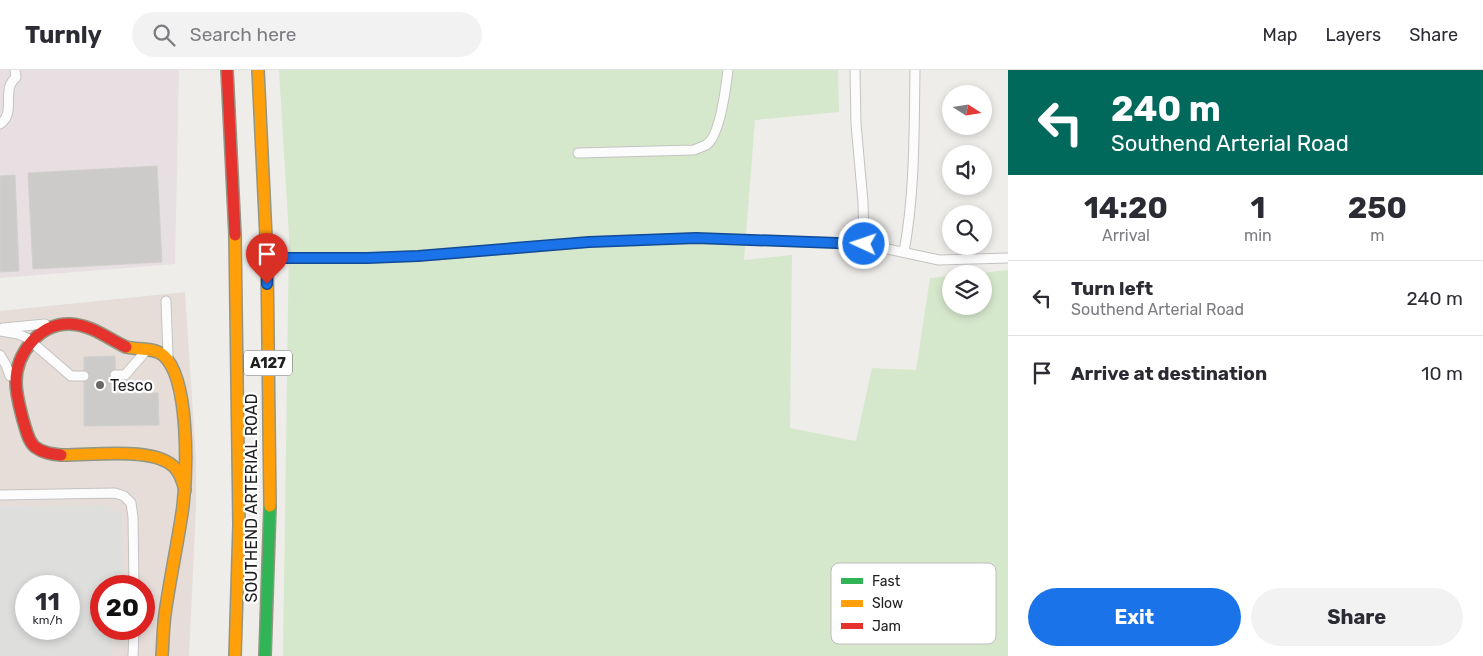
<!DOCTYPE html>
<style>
body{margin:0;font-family:Rubik,sans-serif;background:#f2f2f3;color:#2b2b33;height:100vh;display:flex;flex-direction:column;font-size:19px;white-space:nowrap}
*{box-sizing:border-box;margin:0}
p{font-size:16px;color:#7c7c81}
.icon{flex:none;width:28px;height:28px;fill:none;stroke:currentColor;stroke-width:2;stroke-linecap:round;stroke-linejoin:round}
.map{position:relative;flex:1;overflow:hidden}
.side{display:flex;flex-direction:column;background:#fff;width:475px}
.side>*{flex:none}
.hud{background:#00695c;color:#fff;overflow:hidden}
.needle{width:32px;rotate:102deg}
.controls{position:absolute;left:942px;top:15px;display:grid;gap:10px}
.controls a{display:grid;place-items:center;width:50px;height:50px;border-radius:50%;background:#fff;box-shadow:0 2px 8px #0003;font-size:25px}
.speed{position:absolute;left:15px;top:505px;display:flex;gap:10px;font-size:25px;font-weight:700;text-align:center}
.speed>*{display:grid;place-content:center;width:65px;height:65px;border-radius:50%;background:#fff;box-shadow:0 2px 8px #0003;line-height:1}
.speed small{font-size:12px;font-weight:400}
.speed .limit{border:8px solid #d22;background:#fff;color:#111}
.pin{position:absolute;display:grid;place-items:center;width:42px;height:42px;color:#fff;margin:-51px -21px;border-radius:50% 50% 50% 0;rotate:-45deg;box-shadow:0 0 5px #0007}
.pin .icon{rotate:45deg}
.me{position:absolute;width:55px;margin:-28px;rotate:273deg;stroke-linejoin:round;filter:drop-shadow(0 0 4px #0008)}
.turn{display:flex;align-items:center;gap:18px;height:105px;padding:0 20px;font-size:22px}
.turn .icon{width:65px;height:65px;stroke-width:2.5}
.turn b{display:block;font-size:35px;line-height:42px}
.eta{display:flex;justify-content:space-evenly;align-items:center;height:85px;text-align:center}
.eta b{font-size:30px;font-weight:700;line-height:35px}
.primary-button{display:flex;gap:10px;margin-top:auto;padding:10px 20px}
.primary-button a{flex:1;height:58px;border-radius:30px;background:#1a73e8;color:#fff;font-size:20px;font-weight:700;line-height:58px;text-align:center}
.primary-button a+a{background:#f2f2f3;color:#2b2b33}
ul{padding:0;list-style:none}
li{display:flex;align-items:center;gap:15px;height:75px;padding:0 20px;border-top:1px solid #e1e1e2}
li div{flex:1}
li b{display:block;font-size:19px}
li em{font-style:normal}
header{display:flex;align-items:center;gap:30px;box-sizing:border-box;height:70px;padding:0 25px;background:#fff;border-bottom:1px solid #e1e1e2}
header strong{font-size:24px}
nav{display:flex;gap:28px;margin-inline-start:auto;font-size:18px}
.search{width:350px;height:45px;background:#f2f2f3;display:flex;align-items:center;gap:12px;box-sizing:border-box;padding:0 18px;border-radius:28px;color:#7c7c81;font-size:19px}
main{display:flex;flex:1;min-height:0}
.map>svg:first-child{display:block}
</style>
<header>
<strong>Turnly</strong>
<div class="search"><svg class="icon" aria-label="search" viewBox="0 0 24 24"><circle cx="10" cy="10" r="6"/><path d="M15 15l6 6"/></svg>Search here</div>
<nav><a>Map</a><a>Layers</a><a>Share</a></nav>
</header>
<main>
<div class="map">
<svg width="1008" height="586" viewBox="0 0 1008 586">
<rect width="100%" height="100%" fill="#eeedea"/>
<path fill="#e6ddd9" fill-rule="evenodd" d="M185,222l11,165v51l-7,148h-189v-345zM26,516h43v43h-43zM101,516h43v43h-43z"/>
<path fill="#e7dfe2" d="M0,0h179l-4,194 -175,14z"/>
<path fill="#d6e8cc" d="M279,0h559l1,42 -84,8 -11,140 48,-5 -2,173 66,13 16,-73 44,2 14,-92 21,-2v30h33v-32h-10l34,-4v386h-725l6,-419z"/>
<path fill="#dededc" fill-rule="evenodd" d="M110,435v6h12l1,75h-22v43h11v27h-112v-150zM26,516h43v43h-43z"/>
<g fill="#cdcbc9" stroke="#d1cfcc">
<path d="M157,96l5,96 -129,7 -5,-96z"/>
<path d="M15,105l4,96 -19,1v-96z"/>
<path d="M115,286l1,38 42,-1 1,32 -75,1v-69z"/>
</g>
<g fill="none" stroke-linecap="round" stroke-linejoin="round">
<defs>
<g id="lane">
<path d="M855,0l1,54 7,78 1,42"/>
<path d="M0,54c12,-8 7,-21 9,-33 0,-6 3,-10 7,-14l-1,-7"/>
<path d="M578,83l116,-3c4,-2 8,-3 12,-5 14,-8 20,-58 22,-75"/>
<path d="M904,182c11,-60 10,-121 11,-182"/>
<path d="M271,188h96l69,-3 153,-13 107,-4 168,6 75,16 69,-2"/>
<path d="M166,231l2,55"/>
<path d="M3,258l42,-4"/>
<path d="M0,261l18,3 9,4 44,38h13"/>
<path d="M0,285l6,10 4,11"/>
<path d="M115,305h10l20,-23"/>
<path d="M0,425l115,-2 9,3 7,7 2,14 1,69"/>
<path d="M133,586l1,-27"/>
</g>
<path id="fast" d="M265,586l5,-150"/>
<g id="slow">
<path d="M258,0l9,188 3,248"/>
<path d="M126,277c11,3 27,0 37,8 27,23 24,117 20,151 -5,36 -13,72 -18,108 -2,14 -2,28 -3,42"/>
<path d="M61,385c28,1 96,-10 115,14 5,6 7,14 9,21"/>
<path d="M235,586l4,-131 -4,-290"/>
</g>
<g id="jam">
<path d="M227,0l8,165"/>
<path d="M61,385c-9,-1 -18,-2 -26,-8 -7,-6 -9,-18 -12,-27 -3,-12 -7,-25 -7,-38 0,-28 23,-59 54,-58 22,1 37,14 56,23"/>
</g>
</defs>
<use href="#lane" stroke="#c4c3c2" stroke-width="11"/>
<use href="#fast" stroke="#929683" stroke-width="14"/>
<use href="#slow" stroke="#929683" stroke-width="14"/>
<use href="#jam" stroke="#929683" stroke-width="14"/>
<use href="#lane" stroke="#fcfcfc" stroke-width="9"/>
<use href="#fast" stroke="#30b455" stroke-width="11"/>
<use href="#slow" stroke="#ff9f0a" stroke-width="11"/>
<use href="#jam" stroke="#e5322d" stroke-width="11"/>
</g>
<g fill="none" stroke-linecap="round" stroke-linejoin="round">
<defs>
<path id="route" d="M267,214v-26h100l51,-2 171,-14 107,-4 168,6"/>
</defs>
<use href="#route" stroke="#114b97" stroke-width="12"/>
<use href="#route" stroke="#1a73e8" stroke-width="9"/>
</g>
<circle fill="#686867" stroke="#fff" stroke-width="2" cx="100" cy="315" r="5"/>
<g text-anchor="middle" stroke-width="4.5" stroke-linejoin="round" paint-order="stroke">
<rect fill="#fff" stroke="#636363" stroke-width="1" x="244" y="280.5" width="48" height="25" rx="4"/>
<g font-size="15" font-weight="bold" fill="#202020">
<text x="268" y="298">A127</text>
</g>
<g font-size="16" fill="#202020" stroke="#fff" text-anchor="start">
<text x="110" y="321">Tesco</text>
</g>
<g font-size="16" fill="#202020" stroke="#fff">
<text transform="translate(251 428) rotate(-90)" y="6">SOUTHEND ARTERIAL ROAD</text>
</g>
</g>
<rect x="831" y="493" width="165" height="81" rx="8" fill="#fff" stroke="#bcbcbc" stroke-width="1"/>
<rect x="841" y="508" width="22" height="6" fill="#30b455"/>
<rect x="841" y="530" width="22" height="7" fill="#ff9f0a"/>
<rect x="841" y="553" width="22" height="6" fill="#e5322d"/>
<g font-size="14" fill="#202020">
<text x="872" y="516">Fast</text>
<text x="872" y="538">Slow</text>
<text x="872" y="561">Jam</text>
</g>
</svg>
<div class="controls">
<a><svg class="needle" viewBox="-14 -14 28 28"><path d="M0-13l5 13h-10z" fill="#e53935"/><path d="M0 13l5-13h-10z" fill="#7c7c81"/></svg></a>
<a><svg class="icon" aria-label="sound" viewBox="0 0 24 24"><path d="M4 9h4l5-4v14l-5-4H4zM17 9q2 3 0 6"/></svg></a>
<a><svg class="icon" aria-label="search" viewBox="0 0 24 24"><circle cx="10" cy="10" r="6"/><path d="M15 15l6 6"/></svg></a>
<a><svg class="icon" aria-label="layers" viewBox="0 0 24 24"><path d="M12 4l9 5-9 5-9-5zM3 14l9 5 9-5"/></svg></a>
</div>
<div class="speed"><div>11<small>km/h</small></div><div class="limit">20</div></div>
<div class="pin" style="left:267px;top:214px;background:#d93025"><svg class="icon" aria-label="arrive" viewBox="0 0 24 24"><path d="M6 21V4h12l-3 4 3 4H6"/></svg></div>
<svg class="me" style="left:864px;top:174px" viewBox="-20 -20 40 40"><circle r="17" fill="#1a73e8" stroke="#fff" stroke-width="3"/><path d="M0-11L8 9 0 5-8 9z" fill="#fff"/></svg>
</div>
<section class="side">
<div class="hud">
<div class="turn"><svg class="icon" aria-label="left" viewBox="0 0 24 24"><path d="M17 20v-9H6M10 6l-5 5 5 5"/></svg><div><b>240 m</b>Southend Arterial Road</div></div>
</div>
<div class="eta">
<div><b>14:20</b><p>Arrival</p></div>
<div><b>1</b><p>min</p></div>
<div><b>250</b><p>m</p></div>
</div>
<ul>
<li><svg class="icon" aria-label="left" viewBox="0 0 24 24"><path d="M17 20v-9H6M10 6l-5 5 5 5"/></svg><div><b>Turn left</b><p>Southend Arterial Road</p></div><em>240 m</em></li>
<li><svg class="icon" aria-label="arrive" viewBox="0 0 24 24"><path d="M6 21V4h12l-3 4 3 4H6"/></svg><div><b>Arrive at destination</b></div><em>10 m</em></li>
</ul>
<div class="primary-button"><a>Exit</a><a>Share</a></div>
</section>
</main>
